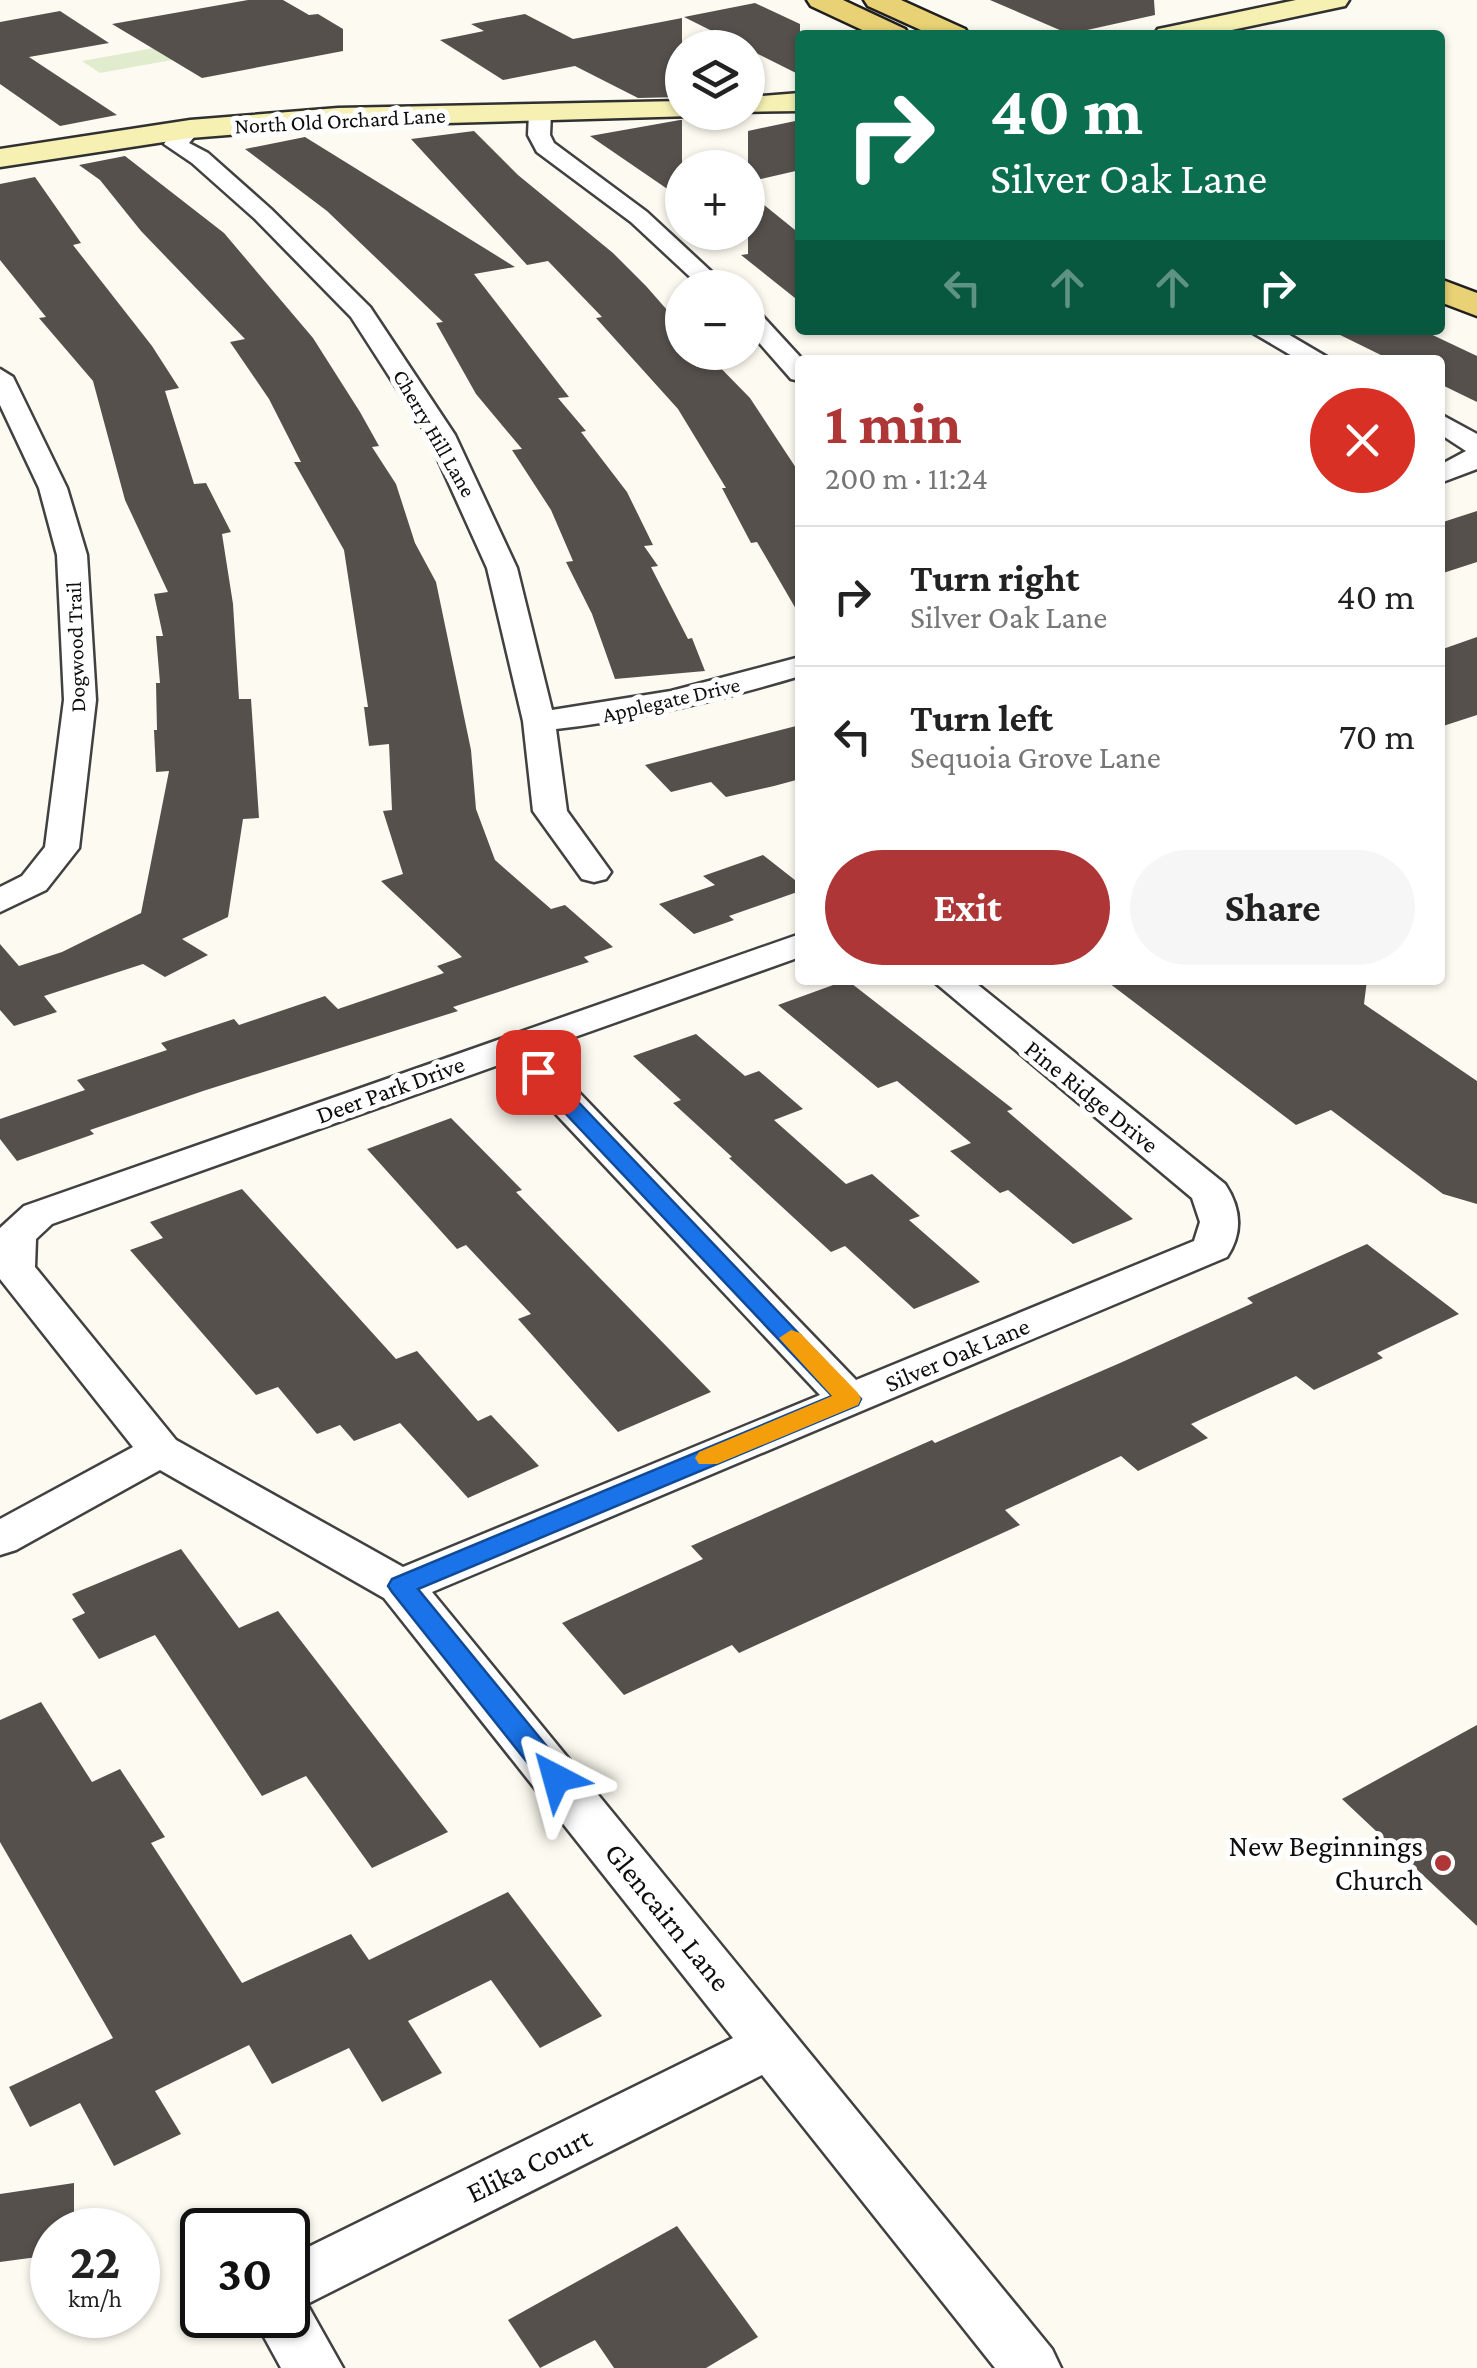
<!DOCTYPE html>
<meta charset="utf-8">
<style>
body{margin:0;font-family:"Crimson Pro",serif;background:#f6f6f6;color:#222;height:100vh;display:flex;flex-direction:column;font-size:38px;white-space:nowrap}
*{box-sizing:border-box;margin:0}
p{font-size:32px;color:#767676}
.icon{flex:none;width:55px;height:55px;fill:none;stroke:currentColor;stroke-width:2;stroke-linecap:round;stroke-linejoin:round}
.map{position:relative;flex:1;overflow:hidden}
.side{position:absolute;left:795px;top:355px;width:650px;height:630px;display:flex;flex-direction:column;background:#fff;border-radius:10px;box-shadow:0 2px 8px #0004}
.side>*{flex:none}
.top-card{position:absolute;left:795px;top:30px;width:650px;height:305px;border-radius:10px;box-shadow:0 2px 8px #0004;background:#0b6e4f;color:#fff;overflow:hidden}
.buttons{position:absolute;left:665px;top:30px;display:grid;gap:20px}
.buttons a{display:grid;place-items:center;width:100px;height:100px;border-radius:50%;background:#fff;box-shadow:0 2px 8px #0004;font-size:50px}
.speed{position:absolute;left:30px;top:2208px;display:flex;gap:20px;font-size:50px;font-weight:700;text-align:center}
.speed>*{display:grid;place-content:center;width:130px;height:130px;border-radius:50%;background:#fff;box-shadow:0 2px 8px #0004;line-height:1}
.speed small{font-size:25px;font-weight:400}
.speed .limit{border:5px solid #111;border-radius:15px;background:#fff;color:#111}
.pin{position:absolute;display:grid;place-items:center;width:85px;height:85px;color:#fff;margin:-42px;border-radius:20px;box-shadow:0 5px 15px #0006}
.me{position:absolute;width:110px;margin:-55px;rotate:321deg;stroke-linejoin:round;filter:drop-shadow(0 0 8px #0008)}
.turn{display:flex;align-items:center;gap:35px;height:210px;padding:0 30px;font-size:45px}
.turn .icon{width:130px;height:130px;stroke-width:2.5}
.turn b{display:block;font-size:70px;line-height:85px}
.lanes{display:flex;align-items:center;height:95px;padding:0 30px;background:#0003;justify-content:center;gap:50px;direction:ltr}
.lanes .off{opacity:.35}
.round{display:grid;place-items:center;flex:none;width:105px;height:105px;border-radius:52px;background:#f6f6f6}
.headline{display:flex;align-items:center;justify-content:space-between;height:170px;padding:0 30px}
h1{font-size:60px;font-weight:700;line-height:75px;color:#ae3637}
.button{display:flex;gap:20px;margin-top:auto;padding:20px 30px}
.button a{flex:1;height:115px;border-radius:60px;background:#ae3637;color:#fff;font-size:40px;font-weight:700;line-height:115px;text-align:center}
.button a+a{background:#f6f6f6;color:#222}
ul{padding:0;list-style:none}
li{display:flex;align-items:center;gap:30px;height:140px;padding:0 30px;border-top:2px solid #e0e0e0}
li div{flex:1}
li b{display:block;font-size:38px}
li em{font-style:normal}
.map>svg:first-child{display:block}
</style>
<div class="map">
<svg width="1477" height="2368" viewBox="0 0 1477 2368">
<rect width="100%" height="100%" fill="#fdfbf1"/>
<path fill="#e1ecce" d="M176,44l18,12 -94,17 -18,-12z"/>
<g fill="#55504c">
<path d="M248,0h35l26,15 9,-1 25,15v22l-141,27 -90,-54z"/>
<path d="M990,0h164l1,15 -86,19z"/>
<path d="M755,3l45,21v51l-116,-58z"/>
<path d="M60,11l49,32 -80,14 88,58 -57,11 -60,-42v-62z"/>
<path d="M525,14l48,25 109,-21v79l-44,1 -63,-32 -72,14 -63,-40 44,-9 -13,-7z"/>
<path d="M682,120v79l-92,-63 90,-16z"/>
<path d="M800,120v50l-52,12v-51z"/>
<path d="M474,131l44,44 95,78 33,33 36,41v25h23l45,46 50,76v142l-43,-74 -6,1 -29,-55h4l-48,-79 -82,-91 6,-1 -54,-56 -21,4 -116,-126z"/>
<path d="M305,137l210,130 -41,7 95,123 -11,1 28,33 -5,1 46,60 26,53 -9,1 14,20 -7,1 37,72 4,-1 13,33 -90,8 -23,-65 -26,-52 7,-1 -22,-51 -39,-60 10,-1 -46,-55 -40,-71 7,-1 -116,-111 -82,-62z"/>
<path d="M125,156l99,77 89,105 47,74 19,34 -7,1 24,37 19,59 21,39 35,168 5,59 19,51 56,49 14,-4 48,42 -29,10 5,5 -136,45 5,4 -255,80 -113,39 4,4 -77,27 -17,-22v-20l85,-29 -8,-10 90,-30 -6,-7 73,-24 5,6 86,-29 13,13 106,-36 -7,-7 25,-9 -81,-76 22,-7 -20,-63 9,-1 -3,-66 -20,2 -5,-39h4l-24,-157 -50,-88h7l-32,-63 -39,-57 15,-3 -104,-108 -41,-51 -21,-15z"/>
<path d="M35,177l46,66 -8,2 79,101 27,42 -14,3 29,93 12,-1 25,49 -9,2 11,70 6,95h12l8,119 -16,1 -15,98 -46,22 26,16 -43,22 -22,-13 -99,32 13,16 -43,14 -14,-16v-66l19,22 43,-14 79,-39 28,-142 -13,1 -2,-42h3l-1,-47h4l-4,-47h7l-9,-42 14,-2 -43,-92 -32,-119 -54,-63 7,-1 -46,-57v-76z"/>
<path d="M748,192l52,42v68l-59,-47 7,-1z"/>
<path d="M1330,330h92l55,26v46l-37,-18v-24h-49z"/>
<path d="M1477,511v51l-37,12v-51z"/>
<path d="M1477,637v78l-37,12v-77z"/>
<path d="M800,725v54l-26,7 -48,11 -15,-15 -40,10 -26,-27z"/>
<path d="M763,855l37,29v7l-71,25 5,4 -40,14 -35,-30 56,-19 -12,-9z"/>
<path d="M847,980l166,129 -6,2 126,108 -60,25 -65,-54 -8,3 -50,-42 21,-8 -74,-62 -19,7 -100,-83z"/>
<path d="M1105,980h262l-3,24 113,77v123l-34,-10 -112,-84 -35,15z"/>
<path d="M696,1034l49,42 14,-5 44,38 -29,11 72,64 26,-10 48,42 -11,4 71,62 -66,27 -69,-63 -14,6 -102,-94 3,-1 -59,-54 8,-3 -48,-44z"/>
<path d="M451,1118l71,72 -6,2 195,200 -93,40 -100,-113 13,-5 -65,-69 -9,4 -90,-100z"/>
<path d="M242,1189l154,170 21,-8 61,70 13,-6 48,51 -71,32 -68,-75 -46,18 -14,-16 -23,9 -39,-47 -22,8 -126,-145 33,-12 -13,-16z"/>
<path d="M1367,1244l92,70 -82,39 6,5 -69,32 -18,-14 -105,48 17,14 -70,33 -17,-15 -116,54 15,15 -281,128 -7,-8 -108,50 -62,-72 141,-64 -12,-13 241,-106 3,3 185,-80 133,-60 -6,-5z"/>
<path d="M181,1549l58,79 39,-17 170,221 -76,36 -66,-92 -44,20 -107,-161 -56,24 -27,-40 13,-6 -13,-19z"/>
<path d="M41,1702l51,80 28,-13 45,68 -14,6 91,140 109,-49 18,26 139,-68 94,124 -62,32 -49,-68 -83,41 34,52 -60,29 -33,-54 -77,36 -23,-39 -94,46 26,43 -67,32 -34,-63 -50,24 -21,-40 104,-49 -113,-196v-122z"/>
<path d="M1477,1725v201l-135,-127z"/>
<path d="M74,2183v47h-22v25l-52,7v-68z"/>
<path d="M677,2226l81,111 -52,31h-92l-19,-28 -55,28 -32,-48z"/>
</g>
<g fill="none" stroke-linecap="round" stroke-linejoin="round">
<defs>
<g id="street">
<path d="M540,106l11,7 -1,22 4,8 93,69 82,76h-27l-71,-66 -94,-70 -9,-17 1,-22z"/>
<path d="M190,122l11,7 -12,14 19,10 63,56 99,98 85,128 62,133 35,142 119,-19 129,-34v19c-80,24 -161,44 -244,53l11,82 44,61 -5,7 -12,3 -12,-3 -49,-68 -10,-90 -36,-153 -60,-133 -76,-118 -96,-98 -63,-56 -28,-19c6,-9 15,-19 26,-22z"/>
<path d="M748,307l9,3 46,50 -3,21 -9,-2 -43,-49z"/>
<path d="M1248,330h33l51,30h-33z"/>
<path d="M0,369l13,8 54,111 20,67 9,145 -17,148 -33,42 -46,22v-25l22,-11 23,-29 19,-147 -7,-145 -18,-67 -39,-83z"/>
<path d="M1440,414l37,20v35l-37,14v-18l26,-14 -26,-17z"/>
<path d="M800,934v23l-262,93 318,330 338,-139 6,-19 -8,-24 -260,-218h40l253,204c16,24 18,49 2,73l-795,335 620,757 9,19h-66l-233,-293 -455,229 36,64h-62l-29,-53h36v-58l445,-219 -349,-440 -224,-128 -144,80 -16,5v-36l133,-72 -133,-168v-51l24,-22zM507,1062l313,333 -417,172 -227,-127 -141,-173 1,-28 16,-15z"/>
</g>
<g id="secondary">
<path d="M1296,0h53l-4,6 -137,29h-54l4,-6 10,-2z"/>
<path d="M800,93v18l-62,1h10v-15z"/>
<path d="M682,101v11h13l-2,4 -355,10 -148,12 -190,29v-18l190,-29 148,-12z"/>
</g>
<g id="primary">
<path d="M807,0h36l62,29 4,6h-36l-62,-29z"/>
<path d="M864,0h37l64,29 4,6h-37l-64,-29z"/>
<path d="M1440,279l37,14v23l-37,-14z"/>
</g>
</defs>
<use href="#street" stroke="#414141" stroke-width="5"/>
<use href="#secondary" stroke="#303030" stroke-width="5"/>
<use href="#primary" stroke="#1f1f1f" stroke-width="5"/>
<use href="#street" fill="#fff" fill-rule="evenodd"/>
<use href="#secondary" fill="#f6f1b3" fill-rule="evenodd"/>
<use href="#primary" fill="#e9d175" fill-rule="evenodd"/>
</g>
<path fill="#1a73e8" stroke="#114b97" stroke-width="2.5" d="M538,1066l8,2 315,331 -3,6 -440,184 148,181 4,8 -4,8 -10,3 -10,-3 -154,-194 -4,-6 4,-7 440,-183 -301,-319 -4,-5 4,-4z"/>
<path fill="#f59e0b" d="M791,1330l9,3 58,60 3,6 -3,6 -141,59h-18l-4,-6 4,-6 133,-56 -53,-58z"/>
<circle fill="#ae3637" stroke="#fff" stroke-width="4" cx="1443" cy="1863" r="10"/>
<g text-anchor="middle" stroke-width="10" stroke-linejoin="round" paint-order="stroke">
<g font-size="22" fill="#0e0e0e" stroke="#fff">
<text transform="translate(340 120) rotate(-3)" y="8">North Old Orchard Lane</text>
<text transform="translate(435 433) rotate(60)" y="8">Cherry Hill Lane</text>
<text transform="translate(75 647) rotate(-92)" y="8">Dogwood Trail</text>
<text transform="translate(671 699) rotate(-13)" y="8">Applegate Drive</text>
</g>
<g font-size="25" fill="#0e0e0e" stroke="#fff">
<text transform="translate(390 1089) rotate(-20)" y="9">Deer Park Drive</text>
<text transform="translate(1092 1096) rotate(39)" y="9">Pine Ridge Drive</text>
<text transform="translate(957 1354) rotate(-23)" y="9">Silver Oak Lane</text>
</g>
<g font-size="30" fill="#0e0e0e" stroke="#fff" text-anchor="end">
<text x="1423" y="1856">New Beginnings<tspan x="1423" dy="34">Church</tspan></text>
</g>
<g font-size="30" fill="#0e0e0e" stroke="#fff">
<text transform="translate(668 1917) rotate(51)" y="10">Glencairn Lane</text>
<text transform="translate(529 2165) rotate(-26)" y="10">Elika Court</text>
</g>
</g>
</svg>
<div class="buttons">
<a><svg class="icon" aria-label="layers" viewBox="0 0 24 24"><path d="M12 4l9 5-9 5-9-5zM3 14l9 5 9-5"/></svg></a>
<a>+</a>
<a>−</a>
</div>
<div class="speed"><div>22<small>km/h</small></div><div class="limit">30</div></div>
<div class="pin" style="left:538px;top:1072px;background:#d93025"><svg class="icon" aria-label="arrive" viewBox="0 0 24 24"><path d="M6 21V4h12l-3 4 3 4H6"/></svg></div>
<svg class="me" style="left:556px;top:1778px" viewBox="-20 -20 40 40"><path d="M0-17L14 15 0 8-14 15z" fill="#1a73e8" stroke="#fff" stroke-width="4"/></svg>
<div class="top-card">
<div class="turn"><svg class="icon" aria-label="right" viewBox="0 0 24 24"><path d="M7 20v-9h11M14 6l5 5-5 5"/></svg><div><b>40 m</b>Silver Oak Lane</div></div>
<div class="lanes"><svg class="icon off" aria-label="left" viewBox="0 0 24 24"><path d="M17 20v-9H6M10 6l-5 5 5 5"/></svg><svg class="icon off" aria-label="ahead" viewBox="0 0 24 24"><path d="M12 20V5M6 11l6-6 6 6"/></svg><svg class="icon off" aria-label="ahead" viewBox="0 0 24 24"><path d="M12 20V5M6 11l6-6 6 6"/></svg><svg class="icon" aria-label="right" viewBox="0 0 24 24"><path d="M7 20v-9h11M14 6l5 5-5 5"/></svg></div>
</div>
<section class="side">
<div class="headline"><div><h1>1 min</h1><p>200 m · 11:24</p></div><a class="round" style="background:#d93025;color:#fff"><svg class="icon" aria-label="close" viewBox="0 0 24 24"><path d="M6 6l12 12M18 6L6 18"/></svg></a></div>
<ul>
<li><svg class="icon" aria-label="right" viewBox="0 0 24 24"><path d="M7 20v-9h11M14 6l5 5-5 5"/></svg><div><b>Turn right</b><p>Silver Oak Lane</p></div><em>40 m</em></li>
<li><svg class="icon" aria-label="left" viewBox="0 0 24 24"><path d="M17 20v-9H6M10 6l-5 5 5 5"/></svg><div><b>Turn left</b><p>Sequoia Grove Lane</p></div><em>70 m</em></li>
</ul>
<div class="button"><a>Exit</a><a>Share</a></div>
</section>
</div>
